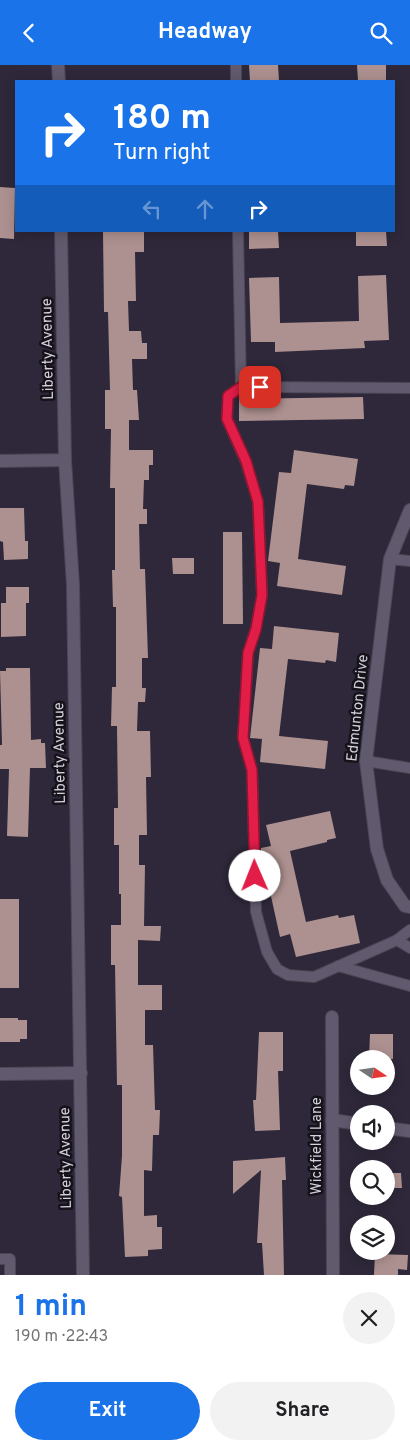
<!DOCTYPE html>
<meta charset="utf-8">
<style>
body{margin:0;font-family:Overpass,sans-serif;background:#f2f2f2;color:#202124;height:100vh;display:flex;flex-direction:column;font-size:19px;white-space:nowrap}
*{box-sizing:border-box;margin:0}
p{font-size:16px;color:#757577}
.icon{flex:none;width:28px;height:28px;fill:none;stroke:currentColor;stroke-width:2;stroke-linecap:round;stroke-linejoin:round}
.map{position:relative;height:1210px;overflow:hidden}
.drawer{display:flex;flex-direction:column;background:#fff;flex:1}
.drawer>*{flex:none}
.banner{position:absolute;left:15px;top:15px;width:380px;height:152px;border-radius:0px;box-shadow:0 2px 12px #0003;background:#1a73e8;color:#fff;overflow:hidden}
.needle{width:32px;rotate:103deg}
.fabs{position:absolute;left:350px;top:985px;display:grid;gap:10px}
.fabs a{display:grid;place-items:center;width:45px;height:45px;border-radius:50%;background:#fff;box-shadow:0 2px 12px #0003;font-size:25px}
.pin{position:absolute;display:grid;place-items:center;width:42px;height:42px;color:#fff;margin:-21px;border-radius:10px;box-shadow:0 2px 8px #0006}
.me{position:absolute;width:55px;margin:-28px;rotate:359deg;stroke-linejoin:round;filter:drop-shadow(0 0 4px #0008)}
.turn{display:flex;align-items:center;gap:18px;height:105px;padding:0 15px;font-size:22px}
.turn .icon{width:65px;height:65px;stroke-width:2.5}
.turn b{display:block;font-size:35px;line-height:42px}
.lanes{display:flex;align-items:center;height:48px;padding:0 15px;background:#0003;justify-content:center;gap:25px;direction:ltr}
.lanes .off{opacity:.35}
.round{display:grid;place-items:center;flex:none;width:52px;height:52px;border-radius:26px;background:#f2f2f2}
.head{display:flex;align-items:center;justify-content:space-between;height:85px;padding:0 15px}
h1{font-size:30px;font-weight:700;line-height:38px;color:#1a73e8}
.button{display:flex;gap:10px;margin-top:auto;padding:10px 15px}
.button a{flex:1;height:58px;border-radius:30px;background:#1a73e8;color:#fff;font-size:20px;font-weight:700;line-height:58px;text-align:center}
.button a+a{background:#f2f2f2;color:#202124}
header{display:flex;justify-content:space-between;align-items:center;height:65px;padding:0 15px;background:#1a73e8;color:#fff;font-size:22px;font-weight:700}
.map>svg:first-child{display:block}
</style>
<header><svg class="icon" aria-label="back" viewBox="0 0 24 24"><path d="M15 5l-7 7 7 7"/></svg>Headway<svg class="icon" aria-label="search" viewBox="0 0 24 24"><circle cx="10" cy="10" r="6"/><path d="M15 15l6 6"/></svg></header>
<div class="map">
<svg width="410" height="1210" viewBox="0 0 410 1210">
<rect width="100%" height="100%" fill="#2e283a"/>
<g fill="#ad9190">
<path d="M249,0h29l1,16h-29z"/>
<path d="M357,0h29v16h-28z"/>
<path d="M0,122l15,1 -1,51 -14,-1z"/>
<path d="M103,166h41v21h-9l1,49h-8l1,30h12l1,12h5v16h-15l1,31h4l2,30h-10v30h24v15h-4v15h-5l-1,29h4v15h-8l1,45h5l3,89h-6v30h4l-1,14h-7l-1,29h13l1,46h-5l1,58h-8v30h6l-1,61h17l-1,15 -22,-1v45h24v25h-17v35h8l2,65h5l-1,25h-6l-1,36 -8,-1v46l13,-1v12h5v22l-14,1v6l-23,1 -3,-60 -3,-1 3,-40v-71h-5l-2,-120h-4v-40h10v-31h-2v-49h-5v-37h4l-1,-82h-6l1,-39h4v-80h-3l-1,-37h3v-82h-5l1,-59h-6v-39h5l-2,-78h-4z"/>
<path d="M249,166h29l1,17 -30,1z"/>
<path d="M356,166h30l1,15h-31z"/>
<path d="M386,210l3,65 -25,1 1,7 -90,4v-10h-24l-2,-64 30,-1 1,46 79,-2 -1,-45z"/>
<path d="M363,332l1,22 -125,2v-22z"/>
<path d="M294,385l64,9 -4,27 -9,-1 -1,4 -37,-5 -9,75 48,7 -4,29 -65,-9 3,-23 -12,-2 11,-89 12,1z"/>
<path d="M0,443h24l1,33h3v18l-24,1 -1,-18 -3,-1z"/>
<path d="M223,467h19l1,92h-20z"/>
<path d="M172,493h22v16h-21z"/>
<path d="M6,522h23v16h-3v33l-25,1v-34h5z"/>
<path d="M274,561l65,7 -3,29 -10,-2 -1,3 -37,-4 -9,77 49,5 -3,28 -65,-7 2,-23 -12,-1 10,-90 12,1z"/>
<path d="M6,603h24l1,72 10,-1v4h4l1,25h-16l-2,69 -21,-1 2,-67h-9v-24h2l-2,-74h6z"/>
<path d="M330,746l6,27 -9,2v2l-37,9 16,71 32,-7 1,3 15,-3 6,28 -64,14 -6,-23 -10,3 -19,-86v-3l10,-2 -5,-21z"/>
<rect x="0" y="834" width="19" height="89"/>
<path d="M0,953h18v2h9v19h-7v3h-20z"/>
<path d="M259,967h24v39h-5l2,59 -25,1 -2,-31h3z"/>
<path d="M370,969h23v25h-24z"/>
<path d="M285,1092l1,23h-4l2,95h-20l-2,-32h-5l4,-73 -28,24v-33z"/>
<path d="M386,1108h15l1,15h-16z"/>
<path d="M375,1189l33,1 -1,15 -9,-1v6h-24z"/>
</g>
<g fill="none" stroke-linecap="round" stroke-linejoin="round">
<defs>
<g id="lane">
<path d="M236,0v16"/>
<path d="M238,166l3,156 169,1"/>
<path d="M241,322l-13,9 -1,23 19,43 12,40 4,93 -6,33 -8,25 -5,85 9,32 4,142 11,40 10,17 11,6 26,2 83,-37 13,-10"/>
<path d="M390,494l20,2"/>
<path d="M366,696l44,7"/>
<path d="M397,875l13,8"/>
<path d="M338,901l72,20"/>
<path d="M0,1194h10v16"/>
</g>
<g id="street">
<path d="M65,395l8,125 10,690"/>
<path d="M410,445l-20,49 -24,202 11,88 10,31 18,26 5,1"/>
<path d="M332,952l1,258"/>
<path d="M0,1009l81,-1"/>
<path d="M332,1055l27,4"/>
<path d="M386,1063l24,3"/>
</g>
<g id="secondary">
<path d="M58,0l1,16"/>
<path d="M0,396l65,-1 -4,-229"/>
</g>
</defs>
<use href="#lane" stroke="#4b4655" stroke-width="12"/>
<use href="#street" stroke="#4b4655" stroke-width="14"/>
<use href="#secondary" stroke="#4b4655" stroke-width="14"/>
<use href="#lane" stroke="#615a6e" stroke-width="10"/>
<use href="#street" stroke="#615a6e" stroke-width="12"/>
<use href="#secondary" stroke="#615a6e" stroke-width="12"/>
</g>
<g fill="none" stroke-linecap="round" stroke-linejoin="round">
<defs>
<path id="route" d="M255,811l-3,-106 -9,-32 5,-85 8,-24 6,-34 -4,-93 -12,-41 -19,-42 1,-23 13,-9h19"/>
</defs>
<use href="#route" stroke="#92132f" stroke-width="12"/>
<use href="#route" stroke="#e11d48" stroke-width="9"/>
</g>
<g text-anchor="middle" stroke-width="5" stroke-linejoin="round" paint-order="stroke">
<g font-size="15" fill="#d4d0dc" stroke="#15121a">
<text transform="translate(47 284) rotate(-91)" y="5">Liberty Avenue</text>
<text transform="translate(357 643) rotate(-84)" y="5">Edmunton Drive</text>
<text transform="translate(59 688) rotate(-91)" y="5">Liberty Avenue</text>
<text transform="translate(316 1081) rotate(-90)" y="5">Wickfield Lane</text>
<text transform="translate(65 1093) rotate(-91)" y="5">Liberty Avenue</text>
</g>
</g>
</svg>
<div class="fabs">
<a><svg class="needle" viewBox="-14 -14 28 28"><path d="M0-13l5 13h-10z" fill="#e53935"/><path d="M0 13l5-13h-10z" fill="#757577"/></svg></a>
<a><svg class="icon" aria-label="sound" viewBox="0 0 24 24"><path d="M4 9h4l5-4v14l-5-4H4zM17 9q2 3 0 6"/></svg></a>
<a><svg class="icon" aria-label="search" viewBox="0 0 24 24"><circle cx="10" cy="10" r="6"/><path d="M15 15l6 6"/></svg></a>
<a><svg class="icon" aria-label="layers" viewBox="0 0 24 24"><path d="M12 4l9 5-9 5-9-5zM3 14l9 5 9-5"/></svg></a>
</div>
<div class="pin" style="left:260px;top:322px;background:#d93025"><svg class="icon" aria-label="arrive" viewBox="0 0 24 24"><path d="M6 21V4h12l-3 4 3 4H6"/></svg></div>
<svg class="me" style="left:255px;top:811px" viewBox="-20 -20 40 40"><circle r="19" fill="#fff"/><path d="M0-13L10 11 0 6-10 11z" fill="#e11d48"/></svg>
<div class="banner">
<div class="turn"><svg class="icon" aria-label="right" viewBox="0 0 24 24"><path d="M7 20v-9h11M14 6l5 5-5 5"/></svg><div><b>180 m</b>Turn right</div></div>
<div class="lanes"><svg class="icon off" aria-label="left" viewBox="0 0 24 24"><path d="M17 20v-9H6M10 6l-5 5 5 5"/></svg><svg class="icon off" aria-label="ahead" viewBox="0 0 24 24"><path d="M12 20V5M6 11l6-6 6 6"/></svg><svg class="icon" aria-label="right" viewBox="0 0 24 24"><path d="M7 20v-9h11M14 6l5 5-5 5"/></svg></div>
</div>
</div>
<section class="drawer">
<div class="head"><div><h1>1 min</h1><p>190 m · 22:43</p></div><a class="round"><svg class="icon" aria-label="close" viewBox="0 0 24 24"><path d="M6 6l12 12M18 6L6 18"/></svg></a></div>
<div class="button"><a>Exit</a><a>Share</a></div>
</section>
